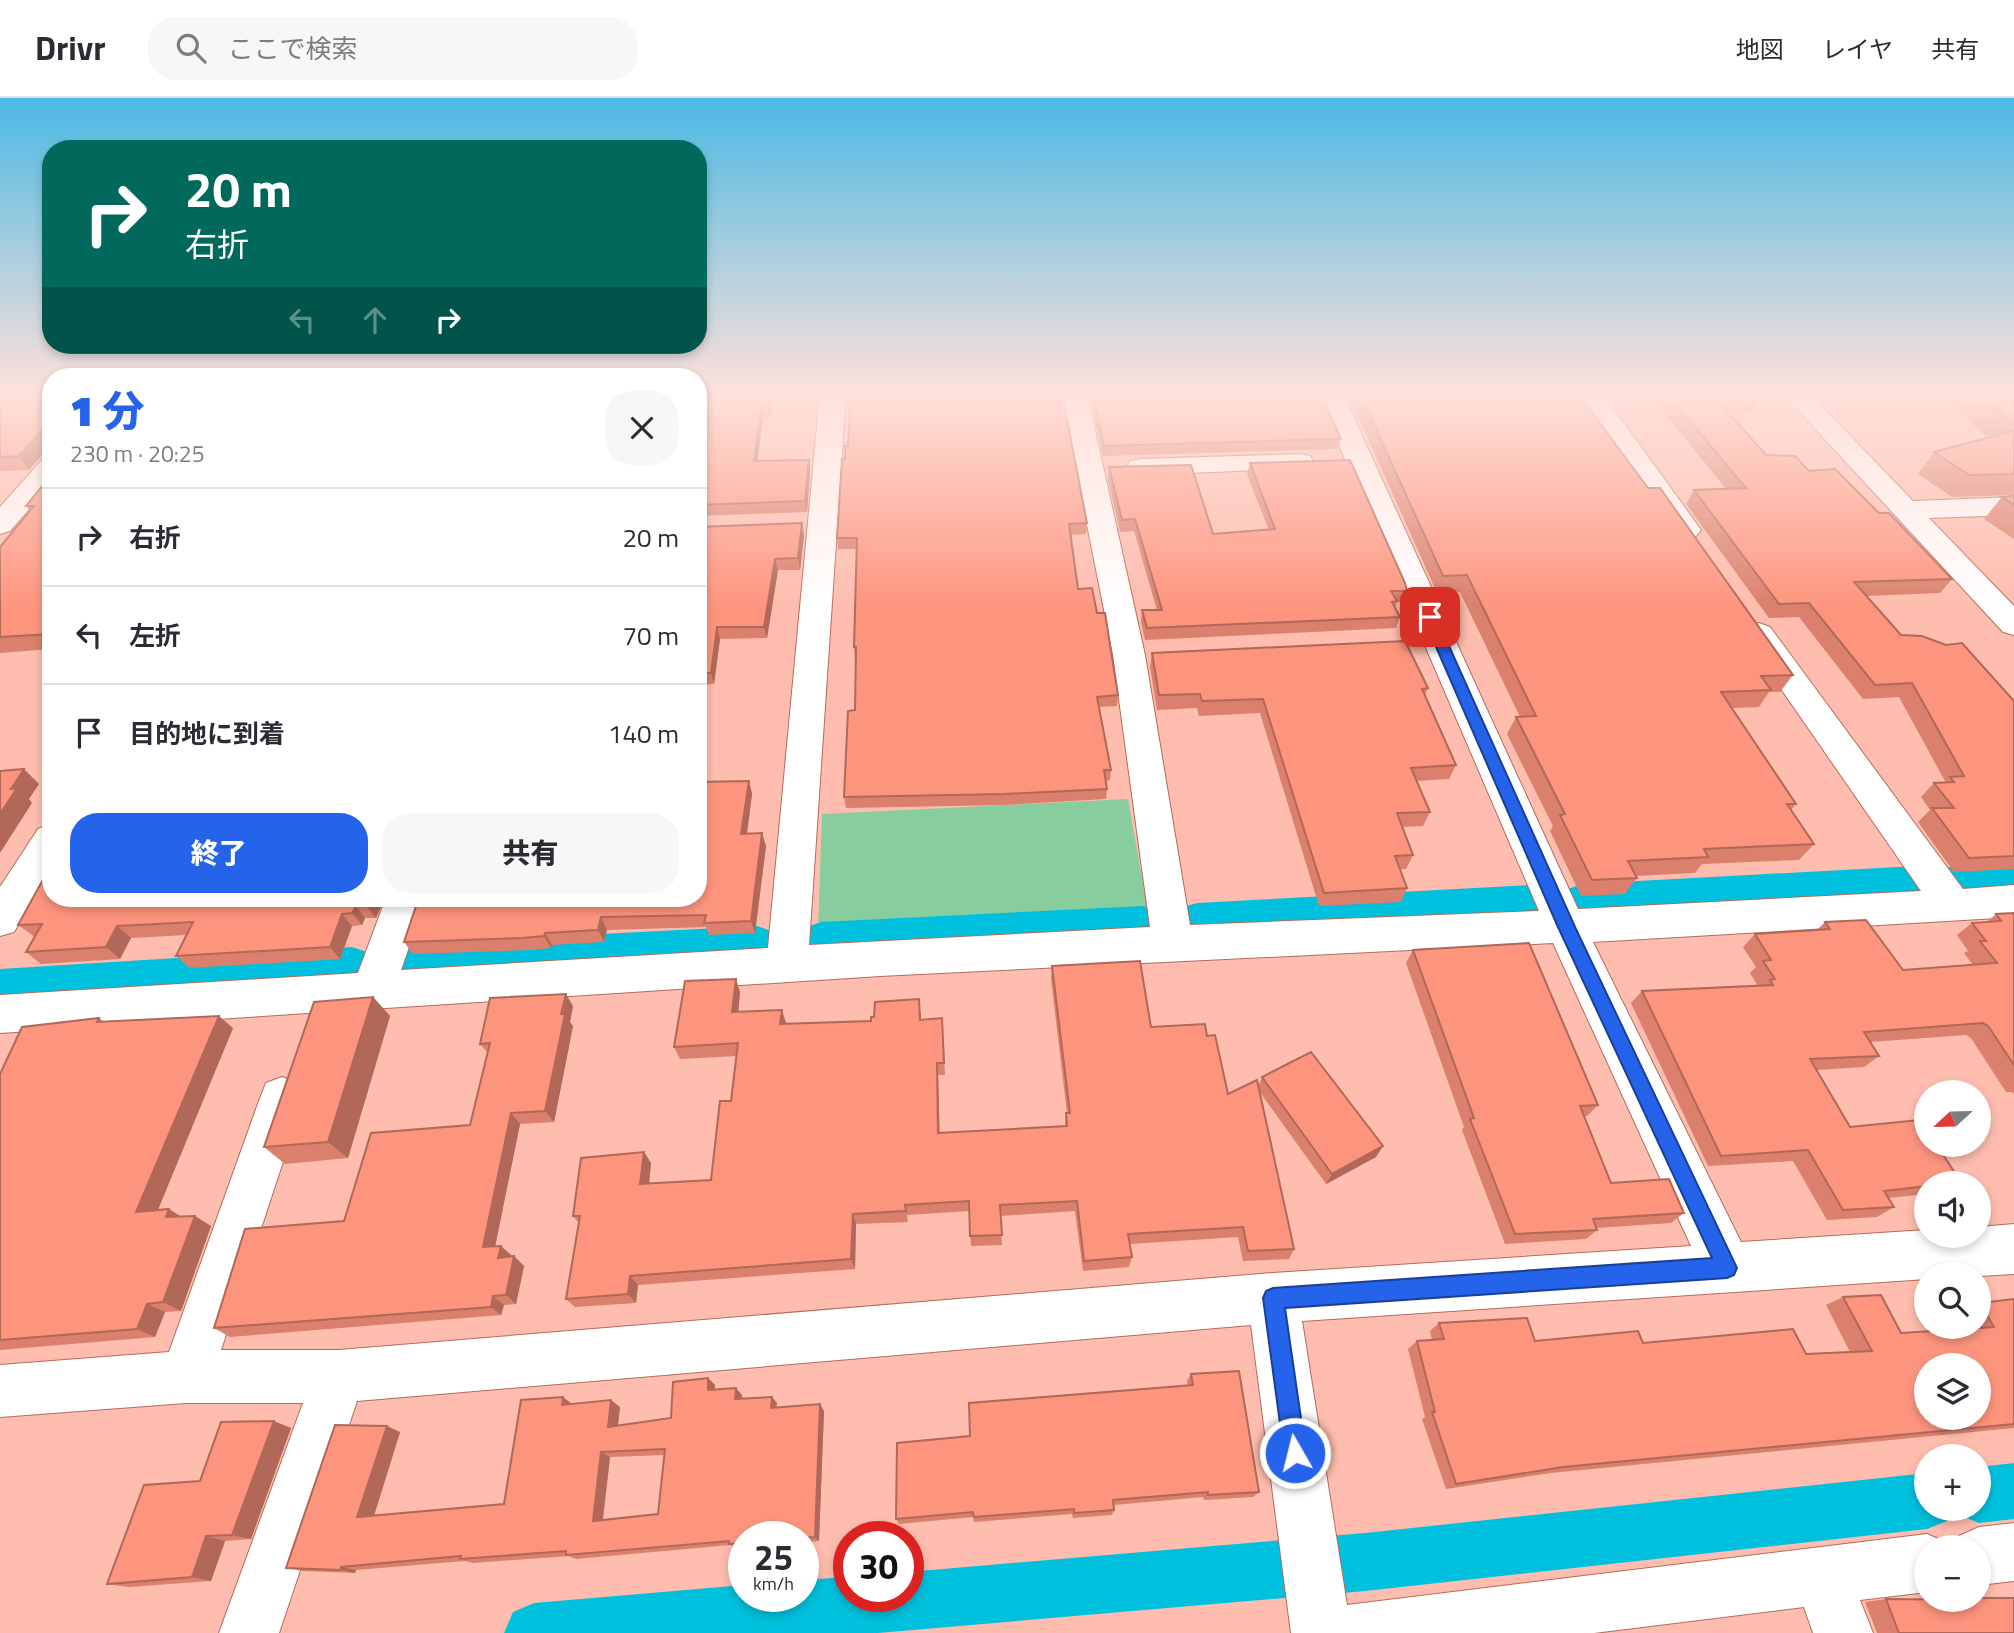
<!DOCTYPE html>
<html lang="ja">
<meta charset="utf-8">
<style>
body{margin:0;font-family:"Titillium Web","Noto Sans JP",sans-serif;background:#f7f7f7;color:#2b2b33;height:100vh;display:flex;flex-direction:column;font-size:26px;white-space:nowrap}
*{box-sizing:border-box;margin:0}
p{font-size:23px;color:#7c7c81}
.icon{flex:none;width:38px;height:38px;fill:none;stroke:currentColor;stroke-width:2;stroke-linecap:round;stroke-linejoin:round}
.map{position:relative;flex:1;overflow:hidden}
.panel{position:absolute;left:42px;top:270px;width:665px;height:539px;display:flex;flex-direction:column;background:#fff;border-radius:28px;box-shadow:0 4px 10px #0003}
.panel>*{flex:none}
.hud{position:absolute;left:42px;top:42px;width:665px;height:214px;border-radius:28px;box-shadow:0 4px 10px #0003;background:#00695c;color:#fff;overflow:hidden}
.needle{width:46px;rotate:248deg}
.controls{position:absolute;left:1914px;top:982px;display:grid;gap:14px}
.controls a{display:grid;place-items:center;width:77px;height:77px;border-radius:50%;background:#fff;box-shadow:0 4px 10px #0003;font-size:35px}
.speed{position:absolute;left:728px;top:1423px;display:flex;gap:14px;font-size:35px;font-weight:700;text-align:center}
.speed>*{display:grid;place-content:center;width:91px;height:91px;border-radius:50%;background:#fff;box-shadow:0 4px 10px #0003;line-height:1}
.speed small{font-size:18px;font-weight:400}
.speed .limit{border:10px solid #d22;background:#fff;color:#111}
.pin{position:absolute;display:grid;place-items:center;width:60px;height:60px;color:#fff;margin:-30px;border-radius:14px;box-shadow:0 4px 10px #0006}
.me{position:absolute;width:77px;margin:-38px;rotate:352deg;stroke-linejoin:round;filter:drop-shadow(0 0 5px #0008)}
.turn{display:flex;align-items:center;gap:24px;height:147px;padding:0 28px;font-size:32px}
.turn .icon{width:91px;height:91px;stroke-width:2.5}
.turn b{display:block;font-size:49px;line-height:60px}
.lanes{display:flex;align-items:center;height:66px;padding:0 28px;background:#0003;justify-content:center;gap:35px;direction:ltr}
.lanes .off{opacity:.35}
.round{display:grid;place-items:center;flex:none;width:74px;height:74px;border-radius:28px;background:#f7f7f7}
.head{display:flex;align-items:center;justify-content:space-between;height:119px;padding:0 28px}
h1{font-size:42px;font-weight:800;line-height:52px;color:#2563eb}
.button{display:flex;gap:14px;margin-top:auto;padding:14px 28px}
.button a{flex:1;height:80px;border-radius:28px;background:#2563eb;color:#fff;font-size:28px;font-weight:800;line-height:80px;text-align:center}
.button a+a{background:#f7f7f7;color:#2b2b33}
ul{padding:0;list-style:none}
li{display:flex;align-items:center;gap:21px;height:98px;padding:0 28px;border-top:2px solid #e1e1e2}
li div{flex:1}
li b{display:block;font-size:26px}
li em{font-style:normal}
header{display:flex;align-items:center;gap:42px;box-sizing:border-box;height:98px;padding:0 35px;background:#fff;border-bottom:2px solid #e1e1e2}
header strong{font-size:33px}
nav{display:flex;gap:38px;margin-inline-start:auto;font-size:24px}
.search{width:490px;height:63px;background:#f7f7f7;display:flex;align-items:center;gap:18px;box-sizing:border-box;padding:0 24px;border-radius:28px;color:#7c7c81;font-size:26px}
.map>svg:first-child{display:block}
</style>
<header>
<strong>Drivr</strong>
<div class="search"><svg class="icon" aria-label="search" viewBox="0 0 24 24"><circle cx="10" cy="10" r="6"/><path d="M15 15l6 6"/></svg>ここで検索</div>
<nav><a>地図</a><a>レイヤ</a><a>共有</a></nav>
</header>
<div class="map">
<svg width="2014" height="1535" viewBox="0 0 2014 1535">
<rect width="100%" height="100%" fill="#febdae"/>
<path fill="#87cd9d" d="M1128,701l21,118 -331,13 4,-116z"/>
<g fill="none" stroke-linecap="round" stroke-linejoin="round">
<g fill="#00c1dd" fill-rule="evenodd">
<path d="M2014,763v30l-58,4 -14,-4 -5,-11 5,-11 14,-4z"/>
<path d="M1917,768l14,5 5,11 -5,11 -14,5 -335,18 -14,-5 -6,-11 6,-11 14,-5z"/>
<path d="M1530,787l14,5 6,11 -6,11 -14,5 -333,18 -14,-4 -6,-12 6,-12 14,-4z"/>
<path d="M1143,808l14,4 6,12 -6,12 -14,4 -322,18 -14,-5 -6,-12 6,-12 14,-5z"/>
<path d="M757,828l14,5 6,12 -6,12 -14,5 -351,18 -15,-5 -6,-12 6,-12 15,-5z"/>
<path d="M352,849l15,5 6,12 -6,12 -15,5 -352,24v-36z"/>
<path d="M2014,1365v56l-35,4 -20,-8 -2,-7h22v-41z"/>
<path d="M1927,1375v35h25l-5,13 -20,8 -562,62 -487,42h-374l9,-21 21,-9 210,-18v11h59v-16l46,-3v19h59v-24l457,-39z"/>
</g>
<defs>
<g id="minor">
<path d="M820,296h26l-37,551 341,-18 -37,-272 -52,-261h26l58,261 45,270 349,-14 -222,-517h26l235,515 343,-18 -178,-257 5,-7 11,-4 11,4 193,262 51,-4v32l-421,25 148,300 186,-12v6h52v-9l35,-3v50l-35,2 -52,-2v5l-625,42 45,284 580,-71 20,9 2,4h-22v45l-67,8 13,33h-60l-9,-26 -210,26h-303l-40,-308 -894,76 -78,232h-60l84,-230h-117l-186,14v-52l169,-13 91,-254 6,-15 16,-6 16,6 6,15 -83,252h118l934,-77 418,-27 -138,-303 -673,33 -880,57v-38l358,-22 28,-75h40l-25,72 367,-22z"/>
<path d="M1577,296h26l98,136 -5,6 -10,3 -10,-3z"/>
<path d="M1783,296h27l103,107 101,-4v18l-85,3 85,88v29l-11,-3z"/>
<path d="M1300,356l10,2 4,6 -4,6 -170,7 -10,-2 -4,-6 4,-6 10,-2z"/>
<path d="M51,361v25l-41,47 -10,3v-27l41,-46z"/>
<path d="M51,726v48l-37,60 -14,4v-49l38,-58z"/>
<path d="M2014,1425v58l-35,4v-38h-25l5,-11 20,-9z"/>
</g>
</defs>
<use href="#minor" stroke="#b56b5a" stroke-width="2"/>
<use href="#minor" fill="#fff" fill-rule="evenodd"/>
</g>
<g fill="#da806c" fill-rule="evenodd">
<path d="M699,296h76l-5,24h-7l-6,43 53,10 -3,41 -109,4z"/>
<path d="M1089,296h232l20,45 -3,10 -235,7z"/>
<path d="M1348,296h236l1,2 -2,4 65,88 145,187 -13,17h-11l-10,15 -27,1 64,96 -5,6 23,34 -15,16 -97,4 -7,9 -59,3 1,2 -12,16 -44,2 -31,-65 3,-5 -46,-92 9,-17h4l-60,-125 -23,1z"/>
<path d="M1649,296h105l5,5 -8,14 -21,2 36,40 43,16 70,42 73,66 -12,14 -74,3 35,39 113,66v168l-60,3 -36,-50 12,-12 -9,-13 13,-14 10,-1 1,-1 -46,-84 -36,2 -64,-82 -30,1 -83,-114 8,-14 32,-1z"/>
<path d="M1940,296h74v101l-62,2 -34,-23 16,-22 54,-14z"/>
<path d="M51,297v49l-22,26 -28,1 -1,1v-74z"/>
<path d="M1250,365l157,128 -4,11h-6l-2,6 5,9 -4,11 -251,12 -4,-18 1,-12h15l-23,-79 -14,1 -12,-53 1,-12 104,67 56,-4 -22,-55z"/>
<path d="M51,377v174l-51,4v-106l30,-36 -4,-5z"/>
<path d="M2014,398v43l-30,-20 18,-22z"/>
<path d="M1087,425l-1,11 -16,1 8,54 19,24 21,82 -1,11 -18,1 12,63 -1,10 -4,1 1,8 -1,10 -101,6 -159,3 -2,-11 11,-87 1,-52h-1l-1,-11 3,-98h-19l-1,-11z"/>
<path d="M698,429l106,8 -4,35h-22l-11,68 -47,1 -6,45 -16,1z"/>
<path d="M1152,555l276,35 -3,7 31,70 -7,14 -33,2 14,31 -7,14 -21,1 11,28 -7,14h-6l7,19 -6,14 -82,4 -59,-193 -61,3 -2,-8 -40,2 -7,-43z"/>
<path d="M749,683l3,13 -5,40 19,12 -11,87 -46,2 -3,-8 -99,3 -3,12 -52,3 -1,3 -21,2 -117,4 -9,-12 11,-33 -2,-3z"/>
<path d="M385,800l-9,20h-11l-3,7 -10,1 -12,33 -151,9 -13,-12 10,-21 -55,3 -11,21 -79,5 -15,-12 9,-15 -17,-12z"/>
<path d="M2014,815v181l-2,-2h-6l-35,-54 -5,-3 -96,7 9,14 -15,11 -48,3 34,57 111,55 -34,1v11l-39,4 6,9 -17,10 -50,3 -34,-59 -85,5 -77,-163 11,-12 116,-5 -8,-13 6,-6 -13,-20 12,-13 62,-4 8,-8 78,48 70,-5 -9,-12 4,-2 -11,-16 15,-12 15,-1 9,-8z"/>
<path d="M1413,852l185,155 -11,11h-3l27,67 73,30 -13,10 -75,5 1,2 -11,9 -81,5 -43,-114 2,-3 -58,-164z"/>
<path d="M1052,868l99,61 56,9 21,58 30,-7 4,-10 121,69 -7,11 -50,27 -67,-93 35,158 -5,10 -46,2 -5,-24 -108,7 2,13 -3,10 -46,4 -8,-60 -75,5 2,29 -31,1 -2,-35 -62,4 1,7 -52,2 -1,45 -217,16 -2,18 -61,4 -9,-8 13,-76 -6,-7 71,-64 7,11 -2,20 62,-3 20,-79 5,-45 -56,3 -6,-12 66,-55 -2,20 48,11 -1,1 86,-3 50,-9v8l21,-2 3,57h-7l1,58 126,-7 1,-13h1l-16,-134z"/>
<path d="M373,899l17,19 -42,142 -63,6 -21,-17z"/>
<path d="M573,908l-3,16 3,4 -19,96 -34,2 -25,122 16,9v2l3,-1 10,10 -8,38 -12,1 -3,10 -271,22 -16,-9 130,-107 126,-96 18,-72 -8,-9z"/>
<path d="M99,920l4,3 130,7 -76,182 54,16 -30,85 -16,1 -10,25 -155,13v-276z"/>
<path d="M1843,1199l58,36 68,-5 -1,-2h11v-22l35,-5v129l-463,45 -105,16 -24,-70 3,-2 -17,-68 9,-8 15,-1 -2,-9 9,-8 96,18 108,2 163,11 44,-2 -24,-47z"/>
<path d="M1191,1276l68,118 -6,5 -49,3 -1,-3 -89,8v5l-2,5 -39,3 -1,-4 -98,8 -1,-5 -74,7 -3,-5 74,-83 218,-50 -1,-5z"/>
<path d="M708,1280l7,7 -1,4 28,6v3l35,5 -1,5 48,3 -5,130 -16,2v-7h-59v11l-9,1 -5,-3 -154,14 -8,-3 -95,7 -8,-2 -109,9 -1,3 -53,-2 -16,-3 114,-136 -26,84 130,-12 68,-100 48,3 -2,19 53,-8zM664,1357l-6,59 -55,6 7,-63z"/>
<path d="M291,1330l-40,111 -26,2 -14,40 -82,6 -22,-3 93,-103z"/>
<path d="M1886,1501l128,34h-137l-12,-31z"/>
</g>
<g fill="#b16858">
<path d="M771,296h4l-5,24 -2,-12z"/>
<path d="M761,309l2,11 -7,55 -2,-12z"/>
<path d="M51,321v25l-22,26 -10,-14z"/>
<path d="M809,362l1,11 -3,41 -2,-11z"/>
<path d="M802,425l2,12 -4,35 -2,-12z"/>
<path d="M775,461l3,11 -11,68 -3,-11z"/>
<path d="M717,529l3,12 -6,45 -3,-11z"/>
<path d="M24,671l15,15 -10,15 3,4 -32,50v-39l11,-25z"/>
<path d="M749,683l3,13 -7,53 -4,-13z"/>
<path d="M762,735l4,13 -11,87 -4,-12z"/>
<path d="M370,800h15l-9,20 -10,-12z"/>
<path d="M356,808l9,12 -3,7 -10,-12z"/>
<path d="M342,816l10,12 -12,33 -10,-12z"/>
<path d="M601,819l6,13 -3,12 -6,-12z"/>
<path d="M117,828l14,12 -11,21 -14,-12z"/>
<path d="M545,835l7,12 -1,3 -7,-12z"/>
<path d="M736,881l4,13 -3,33 -5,-13z"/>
<path d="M566,896l7,12 -3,16 3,4 -19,96 -9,-11z"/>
<path d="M373,899l17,19 -42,142 -20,-16z"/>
<path d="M782,912l4,13 -2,14 -4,-13z"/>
<path d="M219,918l14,12 -80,194 -17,-10z"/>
<path d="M937,965l1,12 2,69 -2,-11z"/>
<path d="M511,1015l9,11 -27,133 -10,-10z"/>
<path d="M1383,1048l-7,11 -50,27 6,-10z"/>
<path d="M644,1054l7,11 -3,31 -8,-10z"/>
<path d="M169,1111l16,10 -19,-2z"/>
<path d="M853,1116l3,10 -1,45 -4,-10z"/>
<path d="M195,1118l16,10 -30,85 -18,-9z"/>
<path d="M501,1148l10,9 -2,12 -11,-9z"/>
<path d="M514,1158l10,10 -8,38 -10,-9z"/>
<path d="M630,1178l8,9 -2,18 -8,-9z"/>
<path d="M493,1198l11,9 -3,10 -10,-8z"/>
<path d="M147,1206l18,8 -10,25 -18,-8z"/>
<path d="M708,1280l7,7 -1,12 -6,-7z"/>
<path d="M736,1290l6,7 -1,10 -6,-6z"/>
<path d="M563,1299l9,7 -10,1z"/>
<path d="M772,1299l5,6 -1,12 -5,-7z"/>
<path d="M611,1302l9,7 -3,26 -9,-6z"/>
<path d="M820,1306l4,7 -5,130 -4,-4z"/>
<path d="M274,1323l17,7 -40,111 -19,-4z"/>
<path d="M387,1328l13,6 -28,90 -15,-5z"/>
<path d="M601,1354l9,5 -8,68 -9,-4z"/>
<path d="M206,1438l19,5 -14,40 -19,-4z"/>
<path d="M341,1469l15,3 -1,3 -15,-3z"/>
</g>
<g fill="#fd957e" stroke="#b16858" stroke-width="2" fill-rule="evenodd">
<path d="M699,296h72l-3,12 -7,1 -7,54 55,-1 -4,41 -107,4z"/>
<path d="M851,296h211l25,129 -18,1 9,65 14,-1 5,25h8l13,82 -21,2 14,73h-7l3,19 -102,5 -161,3 4,-86 7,-1 1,-63h-2l3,-109h-20l5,-79h3v-13h3z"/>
<path d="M1092,296h229l20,45 -237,7z"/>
<path d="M1360,296h224l1,2h-5l68,92h12l133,187 -32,1 10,14 -50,2 75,112h-9l27,40 -110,5 4,8 -80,4 9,17 -45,2 -32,-65 5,-1 -49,-97 20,-1 -69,-141 -24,1z"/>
<path d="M1667,296h87l5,5 -39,4 46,52 29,1 14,15 26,-2 44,44h10l63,66 -98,3 47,53 21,1 24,9 16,-2 52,58v155l-45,2 -37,-50h22l-20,-25 20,-1 -4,-5 14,-1 -52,-93 -37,2 -66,-82 -30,1 -85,-114 52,-2z"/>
<path d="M1979,296h35v30z"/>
<path d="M51,297v24l-32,37 -19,1v-59z"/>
<path d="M2014,333v43l-45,1 -35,-23z"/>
<path d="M1350,362l55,123 2,8h-16l6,10 -5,1 8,15 -253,11 -5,-18h20l-27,-91 -13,1 -13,-53 82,-2 22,69 62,-5 -25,-66z"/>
<path d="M51,377v159l-51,3v-90l34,-41h-8z"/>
<path d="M2014,398v9l-12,-8z"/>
<path d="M802,425l-4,35 -23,1 -11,68h-47l-6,46h-13v-146z"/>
<path d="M1405,543l23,47 -6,1 34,76 -45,3 19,44 -33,1 16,42 -18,1 12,32 -83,5 -61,-194 -61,2 -2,-7 -41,1 -7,-42z"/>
<path d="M24,671l-13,20 6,-1 -17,26v-43z"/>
<path d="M749,683l-8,53 21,-1 -11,88 -47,2 2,-8 -105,2 -3,13 -53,3 -1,3 -22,2 -118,4 12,-36h-3l2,-8h283v-116z"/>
<path d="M51,767v33h319l-4,8h-10l-4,7 -10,1 -12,33 -154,9 17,-34 -76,4 -11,21 -80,5 16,-28 -24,1z"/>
<path d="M2014,815v152l-26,-39 -5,-3 -119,9 15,24 -69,3 40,68 69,-7 8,11v13h9l25,38 -34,1v3l-43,5 10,16 -51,3 -35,-60 -87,6 -79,-165 131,-6 -3,-5 5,-1 -12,-18 8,-1 -16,-26 75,-5 -5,-7 41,-2 37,50 94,-7 -17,-22h6l-14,-18 29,-2 -5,-7z"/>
<path d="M1529,845l69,162 -18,1 31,77 58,-4 15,34 -91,6 4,11 -82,4 -45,-115 4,-1 -61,-168z"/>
<path d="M1140,863l11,66 54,-3 2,12 8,-1 13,59 29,-14 37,169 -46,2 -5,-24 -115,7 4,23 -48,4 -7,-60 -77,4 2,30 -32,1 -1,-35 -64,4 1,6 -53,3 -2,45 -221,17 -2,18 -62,5 14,-83h-7l8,-58 63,-6 -4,32 71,-4 9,-79h11l7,-58 -64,4 11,-66 51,-2 -4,33 50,-2 -2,14 91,-3v-4h3l1,-15 44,-3 1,21 22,-2 2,45h-7l1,70 129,-7 -1,-13h4l-18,-147z"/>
<path d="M566,896l-5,20h4l-20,97 -34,2 -28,134 18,-1 -3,12 16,-2 -8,39 -13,1 -2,11 -277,21 31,-99 99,-8 27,-88 99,-8 20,-82 -10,1 10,-46z"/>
<path d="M373,899l-45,145 -64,5 50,-145z"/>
<path d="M219,918l-83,196 33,-3 -3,8 29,-1 -32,86 -16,2 -10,25 -137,11v-266l22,-47 77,-9 -2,4z"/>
<path d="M1311,954l72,94 -51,28 -70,-97z"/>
<path d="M1881,1197l20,38 93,-6 -14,-24 34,-4v125l-451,43 -107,17 -24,-72h3l-18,-71 27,-2 -5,-16 88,-5 8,23 103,-10 5,12 150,-14 13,25 66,-3 -29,-54zM1927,1267h52v53h-52z"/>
<path d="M1239,1273l20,121 -51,3v-3l-95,8 1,10 -40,3v-4l-100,8 -1,-5 -77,7 1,-76 73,-7 -1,-33 224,-18 -2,-11z"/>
<path d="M708,1280v12l28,-2 -1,11 37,-2 -1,11 49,-4 -5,133 -12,1v-2h-59v7l-15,1v-3l-163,14v-4l-106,8 1,-3 -120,11 -1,3 -54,-2 49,-143 52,1 -30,91 147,-13 17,-104 42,-3 -1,8 49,-5 -3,27 63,-9 2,-36zM665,1351l-7,65 -65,7 8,-69z"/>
<path d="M274,1323l-42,114 -26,1 -14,41 -85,7 37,-99 56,-4 21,-59z"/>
<path d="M1979,1500h35v35h-115l-13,-34 93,1z"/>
</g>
<linearGradient id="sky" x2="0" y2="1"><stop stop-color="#4bb9e4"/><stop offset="0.58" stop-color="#ffe1db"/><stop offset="1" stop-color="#ffe1db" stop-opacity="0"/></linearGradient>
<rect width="2014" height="511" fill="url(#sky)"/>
<path fill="#2563eb" stroke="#184099" stroke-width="2" d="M1430,515l6,4 139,310 162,341 -3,7 -7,3 -442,30 21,145 -3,8 -8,3 -8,-3 -3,-8 -21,-155 3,-7 7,-3 439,-30 -154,-331 -135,-310z"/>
</svg>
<div class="controls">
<a><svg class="needle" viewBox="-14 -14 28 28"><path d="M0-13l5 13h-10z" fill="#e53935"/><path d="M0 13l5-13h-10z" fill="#7c7c81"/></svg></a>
<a><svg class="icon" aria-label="sound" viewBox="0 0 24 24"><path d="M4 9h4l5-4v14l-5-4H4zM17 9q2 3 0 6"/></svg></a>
<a><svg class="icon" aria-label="search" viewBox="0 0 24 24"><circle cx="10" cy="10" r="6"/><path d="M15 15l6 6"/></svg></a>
<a><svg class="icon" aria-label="layers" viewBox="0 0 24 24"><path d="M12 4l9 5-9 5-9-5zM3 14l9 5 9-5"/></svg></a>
<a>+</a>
<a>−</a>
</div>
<div class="speed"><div>25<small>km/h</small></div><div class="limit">30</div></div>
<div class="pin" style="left:1430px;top:519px;background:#d93025"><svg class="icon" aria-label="arrive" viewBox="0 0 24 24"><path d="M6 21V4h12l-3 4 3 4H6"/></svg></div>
<svg class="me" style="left:1295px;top:1355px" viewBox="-20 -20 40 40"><circle r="17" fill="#2563eb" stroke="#fff" stroke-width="3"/><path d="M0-11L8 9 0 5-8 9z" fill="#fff"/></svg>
<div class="hud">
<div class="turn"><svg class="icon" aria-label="right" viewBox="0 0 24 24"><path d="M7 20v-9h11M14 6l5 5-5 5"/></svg><div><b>20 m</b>右折</div></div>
<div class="lanes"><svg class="icon off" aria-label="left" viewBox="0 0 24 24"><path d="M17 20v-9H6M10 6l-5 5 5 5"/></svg><svg class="icon off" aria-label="ahead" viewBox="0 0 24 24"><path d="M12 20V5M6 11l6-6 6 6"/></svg><svg class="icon" aria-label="right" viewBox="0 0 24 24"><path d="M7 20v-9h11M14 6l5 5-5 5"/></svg></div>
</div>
<section class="panel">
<div class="head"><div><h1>1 分</h1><p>230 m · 20:25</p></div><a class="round"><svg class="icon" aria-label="close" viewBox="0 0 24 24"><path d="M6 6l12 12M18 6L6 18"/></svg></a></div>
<ul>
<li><svg class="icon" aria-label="right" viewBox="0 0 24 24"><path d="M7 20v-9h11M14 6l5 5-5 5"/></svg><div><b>右折</b></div><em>20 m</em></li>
<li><svg class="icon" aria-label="left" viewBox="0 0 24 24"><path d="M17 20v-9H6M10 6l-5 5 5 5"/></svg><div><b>左折</b></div><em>70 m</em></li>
<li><svg class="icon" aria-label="arrive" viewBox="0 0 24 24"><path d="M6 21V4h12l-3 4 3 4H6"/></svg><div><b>目的地に到着</b></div><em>140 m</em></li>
</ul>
<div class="button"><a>終了</a><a>共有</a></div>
</section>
</div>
